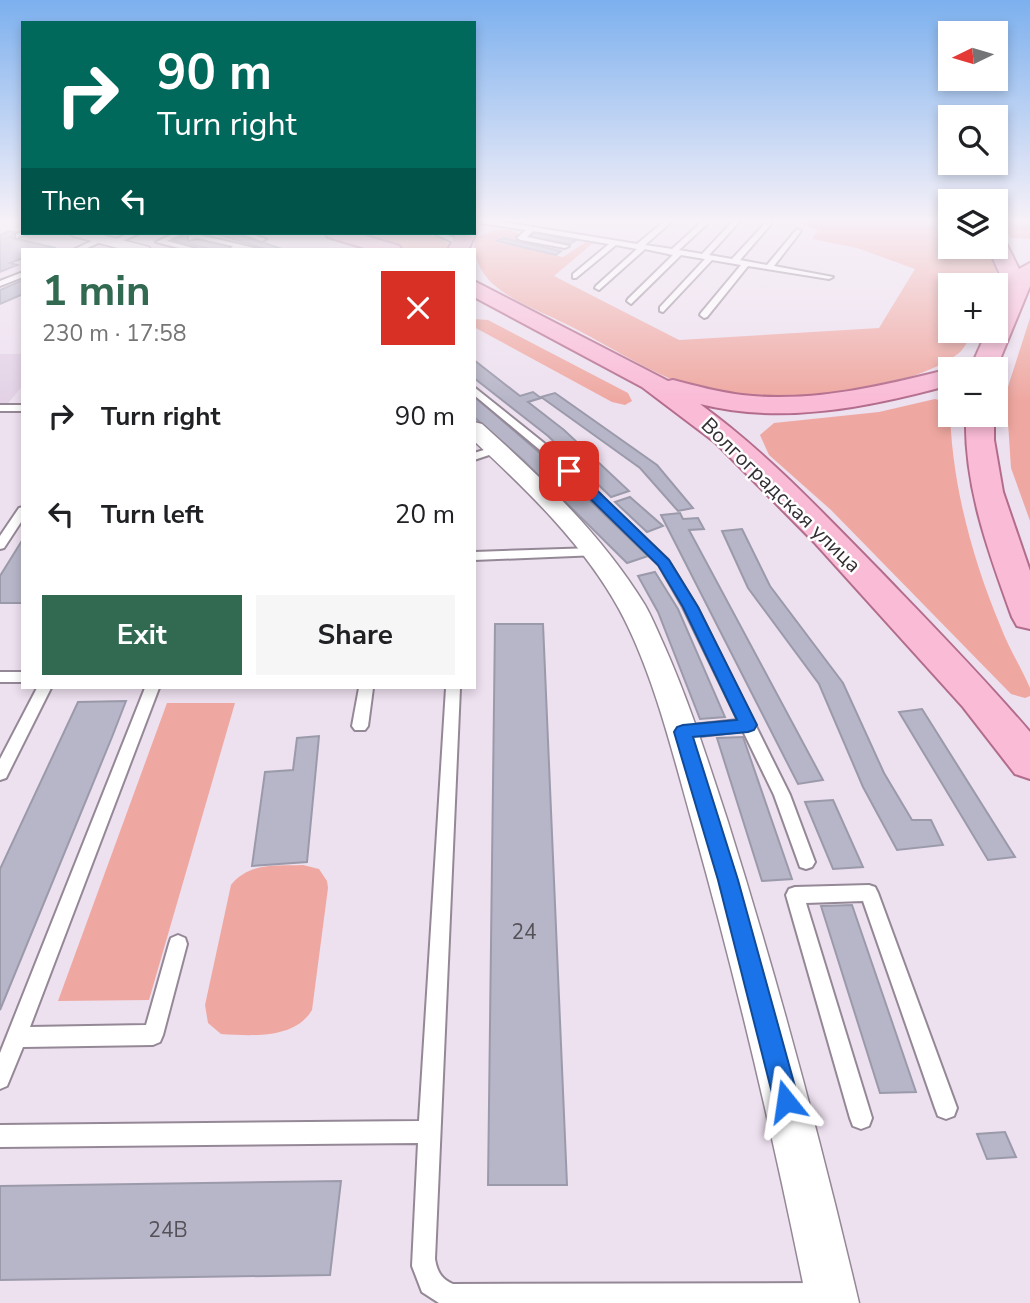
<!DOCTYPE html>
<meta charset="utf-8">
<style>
body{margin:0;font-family:"Nunito Sans",sans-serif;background:#f6f6f6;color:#202124;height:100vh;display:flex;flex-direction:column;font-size:26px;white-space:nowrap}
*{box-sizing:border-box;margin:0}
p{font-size:23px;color:#757577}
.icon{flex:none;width:38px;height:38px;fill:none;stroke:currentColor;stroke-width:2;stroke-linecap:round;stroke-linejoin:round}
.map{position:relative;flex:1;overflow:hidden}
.side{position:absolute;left:21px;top:248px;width:455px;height:441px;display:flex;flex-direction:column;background:#fff;border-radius:0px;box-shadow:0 4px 10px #0003}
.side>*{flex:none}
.hud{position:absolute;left:21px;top:21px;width:455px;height:214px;border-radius:0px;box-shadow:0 4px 10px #0003;background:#00695c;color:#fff;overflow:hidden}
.needle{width:46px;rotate:265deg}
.tools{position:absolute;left:938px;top:21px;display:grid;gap:14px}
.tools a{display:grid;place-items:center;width:70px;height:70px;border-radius:0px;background:#fff;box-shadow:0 4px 10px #0003;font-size:35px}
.pin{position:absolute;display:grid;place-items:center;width:60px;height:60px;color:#fff;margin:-30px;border-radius:14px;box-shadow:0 4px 10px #0006}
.me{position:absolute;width:77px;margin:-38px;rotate:345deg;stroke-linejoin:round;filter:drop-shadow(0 0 5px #0008)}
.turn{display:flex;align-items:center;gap:24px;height:147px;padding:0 21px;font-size:32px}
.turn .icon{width:91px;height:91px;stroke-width:2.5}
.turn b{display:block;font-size:49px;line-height:60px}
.then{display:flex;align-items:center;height:66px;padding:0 21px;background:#0003;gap:14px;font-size:26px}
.round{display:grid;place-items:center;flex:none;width:74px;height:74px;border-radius:0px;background:#f6f6f6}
.head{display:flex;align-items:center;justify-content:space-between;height:119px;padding:0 21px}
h1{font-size:42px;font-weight:700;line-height:52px;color:#316951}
.action{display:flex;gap:14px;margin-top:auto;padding:14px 21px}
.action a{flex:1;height:80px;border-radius:0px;background:#316951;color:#fff;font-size:28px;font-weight:700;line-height:80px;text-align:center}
.action a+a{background:#f6f6f6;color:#202124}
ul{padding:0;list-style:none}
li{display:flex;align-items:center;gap:21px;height:98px;padding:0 21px}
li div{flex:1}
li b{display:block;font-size:26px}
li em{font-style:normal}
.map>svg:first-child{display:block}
</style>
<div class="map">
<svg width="1030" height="1303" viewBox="0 0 1030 1303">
<rect width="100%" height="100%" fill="#ede0ef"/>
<path fill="#e3d2e6" d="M0,354h23v31l-23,28z"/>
<g fill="#efa8a1">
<path d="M790,219h160v28h37c11,10 12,24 5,38h-42v46h23c-4,7 -8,17 -14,22 -48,37 -172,53 -231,43 -57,-9 -104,-42 -154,-68 -26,-14 -58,-24 -80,-43 -13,-11 -22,-30 -19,-46 13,-8 32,-14 45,-4l-5,4 -13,-2 -7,5 68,15 23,-15 7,1 -39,33 125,64 200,-12 36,-59 -58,-21 -45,-9 6,-9z"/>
<path d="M996,219h34v20l-19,-1z"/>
<path d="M350,233c25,0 84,-8 100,13l-5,4h-41z"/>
<path d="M1030,318v203l-19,-53 -5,-75z"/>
<path d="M474,319l14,1 140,73 4,8 -7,4 -13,-3 -138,-75z"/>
<path d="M935,399l15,4c0,73 21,153 50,222 8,22 21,42 30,63v8l-5,2 -14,-4 -180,-184 -62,-55 -9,-20 14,-12 105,-11z"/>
<path d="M167,703h68l-86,297 -91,1z"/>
<path d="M303,865l16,4 8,12 1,7 -16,122c-17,29 -60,26 -91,24l-13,-11 -3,-18 26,-120c18,-23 46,-19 72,-20z"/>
</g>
<g fill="#b7b6c8" stroke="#9b9aab" stroke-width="2">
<path d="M9,231l9,2 -9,4 47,11 -33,2v8l-13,5 7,2 -17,7v-37z"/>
<path d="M213,233h21l51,17h-16z"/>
<path d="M535,233l40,8 -5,3 -40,-7z"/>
<path d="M183,235l62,15h-31l-42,-10z"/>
<path d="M503,238l58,13 -5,4 -59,-14z"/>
<path d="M23,280v14l-23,10v-14z"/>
<path d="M474,360l46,36 13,-4 8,6 -13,4 36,28 65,61 -18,6 -63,-61 -74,-58z"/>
<path d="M555,393l102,72 36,43 -15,3 -38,-43 -99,-71z"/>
<path d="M474,396l68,59 106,101 -21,7 -104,-103 -49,-43z"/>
<path d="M630,497l33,29 -16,6 -32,-30z"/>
<path d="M680,513l3,6 15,-1 6,11 -15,1 134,250 -25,4 -137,-269z"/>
<path d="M742,529l28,57 73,97 41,90 28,47h19l12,25 -46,5 -34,-63 -44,-103 -71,-96 -26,-57z"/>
<path d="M23,539v64h-23v-27z"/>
<path d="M655,572l23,37 47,108 -25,2 -42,-107 -20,-36z"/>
<path d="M495,624h48l24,561h-79z"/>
<path d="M126,701l-14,36 -112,273v-141l78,-167z"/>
<path d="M922,709l93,148 -27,3 -89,-148z"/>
<path d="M319,736l-12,126 -55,4 13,-94 28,-2 4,-32z"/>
<path d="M743,737l49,142 -30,2 -45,-143z"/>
<path d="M833,800l30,67 -30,2 -28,-67z"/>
<path d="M852,905l64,187 -36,1 -59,-187z"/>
<path d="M1005,1132l11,25 -29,2 -10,-25z"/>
<path d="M341,1181l-11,94 -330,5v-94z"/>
</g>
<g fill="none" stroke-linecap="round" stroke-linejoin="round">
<defs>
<g id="service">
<path d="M484,219l153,25 30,-25 3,4 -25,22 27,4 32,-29 3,4 -28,26 23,4 33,-35h7l-33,36 23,4 37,-40 3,4 -32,37 27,5 30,-36 4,2 -27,35 59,11 -4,2 -81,-13 -41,51 -3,1 -4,-3 1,-2 40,-48 -29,-5 -49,52 -3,-1v-4l45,-48 -24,-4 -50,49 -4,-3 1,-2 45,-44 -28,-6 -46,41 -4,-2 1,-2 41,-37 -21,-4 -40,33h-3v-4l36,-30 -76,-13 -6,6 42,9 -4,2 -44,-8 -4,-2 9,-8 -45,-7z"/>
<path d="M23,232l7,1 -14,5v-4z"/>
<path d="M130,233h10l-24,11 -7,-2z"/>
<path d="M175,233h9l-17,8 33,9h-13l-31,-8z"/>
<path d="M239,233h11l16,6 -4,2z"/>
<path d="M433,233h10l21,9 -7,2z"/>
<path d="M196,234l62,15 -11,1 -7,-2 -5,2 -4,-2 2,-2 -36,-8 -8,2v-4z"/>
<path d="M100,237l7,2 -24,11h-10z"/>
<path d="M23,272v5l-23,9v-5z"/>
<path d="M474,387l80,64 114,109 29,47 93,188 25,67 -3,5 -6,2 -6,-2 -26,-72 -31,-64 -60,7 -5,-2 -3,-4 3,-4 5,-2 55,-6 -55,-113 -24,-42 -113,-110 -72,-60z"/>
<rect x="0" y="405" width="23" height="6"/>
<path d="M497,446l5,3 -1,2 -27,9v-7z"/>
<path d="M23,507v12l-19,29 -4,1v-13l19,-28z"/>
<path d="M594,548l6,4 -2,3 -124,5v-8z"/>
<rect x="0" y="672" width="23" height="10"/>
<path d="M37,688h14l-45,90 -6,2v-21z"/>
<path d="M145,688h14l-129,339 116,-2 23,-81 2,-6 7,-3 7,3 2,6 -24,91 -3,7 -7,3 -130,2 -16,39 -7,3v-36z"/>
<path d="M359,688h14l-5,38 -3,4h-10l-3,-4z"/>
<path d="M446,688h14l-25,571c2,12 6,20 18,25l370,-1 9,3 3,9 -3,8h-393l-17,-11 -10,-26 6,-123 -418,4v-22l419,-4z"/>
<path d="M869,885l6,2 3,6 79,215 -3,8 -8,3 -8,-3 -3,-8 -72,-207 -57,2 66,215 -3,8 -8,3 -8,-3 -3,-8 -64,-223 3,-6 6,-2z"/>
</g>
<g id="minor">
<path d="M70,233h25l54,14 2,3h-26l-52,-14z"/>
<path d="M474,422l8,2c60,54 120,111 163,181 7,12 12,25 18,38 26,58 45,118 65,179 50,159 93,319 131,481h-52c-32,-159 -69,-317 -113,-474 -20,-70 -40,-156 -75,-220 -35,-64 -92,-119 -145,-168z"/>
</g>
<g id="primary">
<path d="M474,230l2,3 -8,17h-20l8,-17h18z"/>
<path d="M325,233h31l43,13 3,4h-31l-43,-13z"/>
<path d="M996,235l7,2 16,32 11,-6v23l-34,83h-26l17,-38h9v-20l10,-23 -18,-41h8z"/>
<path d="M474,281l194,100 5,-1c23,6 45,12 69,15 70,8 140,-9 208,-26h1l-1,16c-81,22 -167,40 -250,19 66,48 123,109 180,167 51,53 102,105 150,161v47l-15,-5 -52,-67 -149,-165 -98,-99 -74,-56 -168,-90z"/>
<path d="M966,415h28v25l9,52 27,79v58l-13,-3 -5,-9c-24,-66 -48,-131 -46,-202z"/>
</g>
</defs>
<use href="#service" stroke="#958896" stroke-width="4"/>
<use href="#minor" stroke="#958896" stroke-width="3"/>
<use href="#primary" stroke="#b36d8c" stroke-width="4"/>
<use href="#service" fill="#fff" fill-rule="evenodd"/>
<use href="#minor" fill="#fff" fill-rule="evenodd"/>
<use href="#primary" fill="#fabbd6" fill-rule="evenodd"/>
</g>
<linearGradient id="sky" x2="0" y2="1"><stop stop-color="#7cb0ee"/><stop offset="0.55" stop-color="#f7f1f8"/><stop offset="1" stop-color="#f7f1f8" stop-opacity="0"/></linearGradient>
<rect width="1030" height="401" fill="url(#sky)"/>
<path fill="#1a73e8" stroke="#114b97" stroke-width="2" d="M569,467l5,1 95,92 29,47 59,118 -3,5 -6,2 -55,5 45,143 61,221 -4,9 -9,3 -8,-3 -4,-9 -56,-221 -44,-148 3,-5 6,-2 54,-5 -54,-113 -25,-42 -93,-91 -2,-3z"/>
<g text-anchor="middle" stroke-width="5" stroke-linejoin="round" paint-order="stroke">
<g font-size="21" fill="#342f34" stroke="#fff">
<text transform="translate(781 495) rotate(44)" y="7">Волгоградская улица</text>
</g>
<g font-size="21" fill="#555159">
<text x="524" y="939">24</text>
<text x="168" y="1237">24В</text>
</g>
</g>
</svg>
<div class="tools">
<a><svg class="needle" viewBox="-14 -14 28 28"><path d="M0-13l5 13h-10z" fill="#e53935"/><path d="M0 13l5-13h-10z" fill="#757577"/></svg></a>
<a><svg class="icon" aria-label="search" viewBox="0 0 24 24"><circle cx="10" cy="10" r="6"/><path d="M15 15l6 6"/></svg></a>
<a><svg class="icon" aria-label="layers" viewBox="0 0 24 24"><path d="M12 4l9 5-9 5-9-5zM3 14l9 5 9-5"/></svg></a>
<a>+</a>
<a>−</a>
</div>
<div class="pin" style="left:569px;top:471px;background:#d93025"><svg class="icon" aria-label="arrive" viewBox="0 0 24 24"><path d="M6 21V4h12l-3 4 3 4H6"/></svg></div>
<svg class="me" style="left:786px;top:1101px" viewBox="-20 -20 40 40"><path d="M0-17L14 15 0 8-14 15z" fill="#1a73e8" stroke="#fff" stroke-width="4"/></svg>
<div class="hud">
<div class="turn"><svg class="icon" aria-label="right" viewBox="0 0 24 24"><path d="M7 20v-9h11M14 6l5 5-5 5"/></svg><div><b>90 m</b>Turn right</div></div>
<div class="then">Then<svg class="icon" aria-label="left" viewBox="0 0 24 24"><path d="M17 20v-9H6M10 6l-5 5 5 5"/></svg></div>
</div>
<section class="side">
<div class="head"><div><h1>1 min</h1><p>230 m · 17:58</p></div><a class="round" style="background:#d93025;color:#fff"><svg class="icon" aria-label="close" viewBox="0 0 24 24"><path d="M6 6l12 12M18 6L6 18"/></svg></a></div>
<ul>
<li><svg class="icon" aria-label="right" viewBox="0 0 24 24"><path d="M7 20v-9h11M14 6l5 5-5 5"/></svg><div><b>Turn right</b></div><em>90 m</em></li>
<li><svg class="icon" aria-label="left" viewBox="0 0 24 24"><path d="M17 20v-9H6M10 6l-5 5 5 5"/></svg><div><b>Turn left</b></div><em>20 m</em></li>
</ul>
<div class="action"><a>Exit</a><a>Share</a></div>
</section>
</div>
